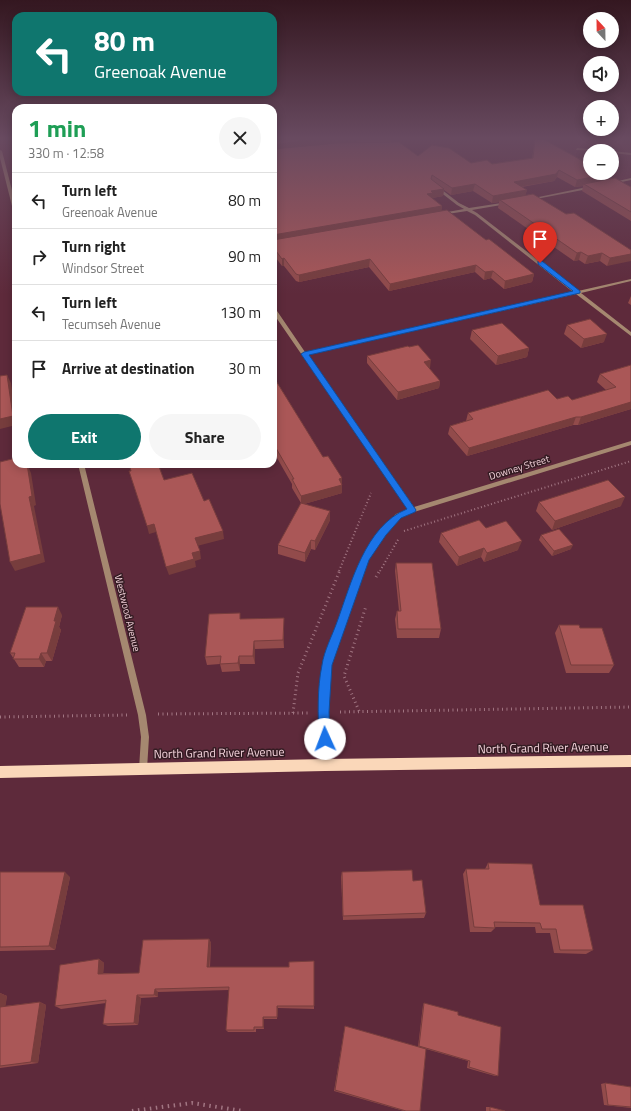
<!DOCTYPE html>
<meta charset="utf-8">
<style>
body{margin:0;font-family:"Titillium Web",sans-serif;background:#f6f6f6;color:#222;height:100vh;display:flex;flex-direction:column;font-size:15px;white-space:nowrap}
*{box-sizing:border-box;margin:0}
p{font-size:13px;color:#767676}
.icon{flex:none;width:22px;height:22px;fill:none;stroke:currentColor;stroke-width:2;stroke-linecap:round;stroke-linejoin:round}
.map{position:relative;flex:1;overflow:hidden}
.sheet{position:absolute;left:12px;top:104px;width:265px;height:364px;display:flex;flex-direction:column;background:#fff;border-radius:12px;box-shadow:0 2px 10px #0003}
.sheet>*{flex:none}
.banner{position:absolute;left:12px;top:12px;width:265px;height:84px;border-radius:12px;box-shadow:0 2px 10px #0003;background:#0f766e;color:#fff;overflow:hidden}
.needle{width:26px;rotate:338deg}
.controls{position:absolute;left:583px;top:12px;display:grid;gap:8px}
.controls a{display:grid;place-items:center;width:36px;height:36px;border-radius:50%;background:#fff;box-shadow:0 2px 10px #0003;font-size:20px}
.pin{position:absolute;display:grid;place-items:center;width:34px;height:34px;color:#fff;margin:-41px -17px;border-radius:50% 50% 50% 0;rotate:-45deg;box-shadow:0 0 4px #0007}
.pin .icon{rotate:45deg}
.me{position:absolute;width:44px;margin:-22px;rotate:358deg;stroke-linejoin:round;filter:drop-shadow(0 0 3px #0008)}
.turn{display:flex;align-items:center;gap:14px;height:84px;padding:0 16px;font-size:18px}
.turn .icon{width:52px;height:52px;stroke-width:2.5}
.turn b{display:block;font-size:28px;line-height:34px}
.round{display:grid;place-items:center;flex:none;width:42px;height:42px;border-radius:21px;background:#f6f6f6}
.summary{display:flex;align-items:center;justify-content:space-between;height:68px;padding:0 16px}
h1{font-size:24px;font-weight:700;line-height:30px;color:#1e9e55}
.action{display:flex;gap:8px;margin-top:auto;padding:8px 16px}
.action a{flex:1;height:46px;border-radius:24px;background:#0f766e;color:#fff;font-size:16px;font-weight:700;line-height:46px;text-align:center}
.action a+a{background:#f6f6f6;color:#222}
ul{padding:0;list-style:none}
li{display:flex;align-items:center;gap:12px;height:56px;padding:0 16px;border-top:1px solid #e0e0e0}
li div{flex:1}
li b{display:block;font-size:15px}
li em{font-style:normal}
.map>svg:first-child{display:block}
</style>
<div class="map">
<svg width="631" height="1111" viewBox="0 0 631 1111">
<rect width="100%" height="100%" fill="#5e2a3b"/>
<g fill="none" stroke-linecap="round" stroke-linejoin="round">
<g stroke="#a17582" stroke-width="2" stroke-dasharray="1 2.5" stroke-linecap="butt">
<path d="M404,531l227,-70"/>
<path d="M339,571l32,-78"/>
<path d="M380,571l19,-33"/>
</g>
<g stroke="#a17582" stroke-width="3" stroke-dasharray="1 3.5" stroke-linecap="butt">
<path d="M376,577l4,-7"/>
<path d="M359,711l-15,-35 22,-70"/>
<path d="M340,712l291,-5"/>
<path d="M293,713l5,-40 42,-103"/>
<path d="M158,714l151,-1"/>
<path d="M0,717l127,-2"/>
</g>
<path stroke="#a17582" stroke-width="4" stroke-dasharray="1.5 4.5" stroke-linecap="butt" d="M132,1111l60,-8 51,8"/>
<g fill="#a58870" fill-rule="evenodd">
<path d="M577,148l23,2 2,1 -26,-1z"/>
<path d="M0,150l2,1 14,55v9l-2,-1 -14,-56z"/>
<path d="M612,151l19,2v2l-19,-2z"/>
<path d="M631,178v2l-19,4 -2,-1z"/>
<path d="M435,186h2l22,17 10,5 39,-6v2h-1l-35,6 5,3 101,78 53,-12v2l-50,12 50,39v4l-55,-42 -269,61 107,152 217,-66v4l-217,67 -14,6 -16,17 -16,25 -37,105 -3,47 1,53 -1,3 -3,1 -3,-1 -1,-3 -1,-53 3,-47 40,-108 17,-26 16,-17 12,-5 -135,-196v-5h2l30,44 268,-60 -98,-77 -8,-4 -26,4 -1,-1 2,-1 22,-4 -7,-4 -22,-17z"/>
<path d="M592,186h1v2l-62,12 -2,-1z"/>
<path d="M78,464h6l62,251 3,22 -2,32 -1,3 -3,1 -3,-1 -1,-3 2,-32 -3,-22z"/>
</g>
<path fill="#fad7b9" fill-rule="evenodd" d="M631,755v12l-306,4 -325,7v-12l325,-7z"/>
</g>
<g fill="#924b4b">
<path d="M273,139h118v3l27,14 53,7 21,1 40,-6 3,-19h8l65,35 -2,6 25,7v34l-49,-30 1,-5 -8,1 -18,-10 -3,4 -32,6 5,3 -2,5 41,19 65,36 -24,16 -7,-5 -15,3 -6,-4 -5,1 -76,-53 1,-6 -7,1 -19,-12 -22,4 -7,-5 -1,6 -11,2 10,8 -1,5 45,29 48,34 -2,8 -28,7 -13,-11 -7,2 -9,-8 -86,19 -20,-24 -70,15 -3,-1 -12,-15h-2l-9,-12z"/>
<path d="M631,296v9l-3,-2z"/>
<path d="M567,325l37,17 -23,6 -17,-14z"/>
<path d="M472,330l57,18 -2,9 -31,8 -26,-26z"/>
<path d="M367,356l63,12h-1l11,13 -1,7 -42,12 -30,-37z"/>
<path d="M631,365v44l-53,16h-5l-106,31 -19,-22 2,-8 16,-5 2,-8 89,-14 15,1 34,-10 -9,-8 3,-8z"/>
<path d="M273,376l50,81 19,26v10l-38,11 26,16 -15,30 -4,-1 -6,13 -27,-8v-9l23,-42 -9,-15v-4l-19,-33z"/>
<path d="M539,502l82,4 -69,24 -16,-19z"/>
<path d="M486,528l32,22 -34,12 -3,-5 -24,9 -18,-24 2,-9z"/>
<path d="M541,535l30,14 -19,7 -13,-16z"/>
<path d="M396,563l45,66 -2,9h-42l-2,-19 2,-8h2l-4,-40z"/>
<path d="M62,615l-3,12 2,3 -9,31h-6l-2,6h-25l-9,-14z"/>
<path d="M284,618v30l-29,1v15h-15v7l-18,1 -2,-8 -13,1 -2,-8 36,-38z"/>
<path d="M559,625l21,3 34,37 -5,8h-43l-11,-40z"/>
<path d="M488,863l52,42 53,45 -7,4 -32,-1 -4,-20h-14l-1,-6h-40v1l-4,4h-21l-7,-58 3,-5h19z"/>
<path d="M0,872l70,5 -15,73 -55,1z"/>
<path d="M342,872l71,9 13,32 -2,5 -81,2 -2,-43z"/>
<path d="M209,939l2,4 -1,24h79l25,-6v48l-36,-1 -1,11h-13v10h-8v3h-28l-2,-2 3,-40 -71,2v5l-17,1 -3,27 -30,1 -5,-2 3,-21 -45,6 -6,-3 44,-47 5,4 -1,10h36z"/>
<path d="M0,993l7,3 -2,10 35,-4 6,3 -8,58 -38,5z"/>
<path d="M424,1003l34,12 40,61h-3l-28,-8 1,-7 -42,-12 -6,62h-16l-70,-20 11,-65 73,21 5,-42z"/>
<path d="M605,1083l26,4v21l-27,-3 -3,-21z"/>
<path d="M486,1107h4l15,4h-19z"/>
</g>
<g fill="#773d3d">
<path d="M331,139h27l-1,4 -84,8v-6l28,-4z"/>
<path d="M559,170l-2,7 -3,4 -42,7 2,-6z"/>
<path d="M608,174l-3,7 -21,3 -1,2 -8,1 2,-7z"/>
<path d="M475,184l-2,7 -22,4 1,-7z"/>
<path d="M444,189l-1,7 -11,2 -5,-4 4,-3z"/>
<path d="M527,190l-2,7 -25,3 -1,2 -7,1 1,-7z"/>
<path d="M442,206l-1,7 -168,29v-7z"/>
<path d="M581,252l-2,8 -5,1 3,-8z"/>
<path d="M602,253l-2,8 -15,3 3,-8z"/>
<path d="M631,254v7l-24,5 3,-8z"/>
<path d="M284,258v8h-2v-7z"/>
<path d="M370,259l-1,8 -70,15v-7z"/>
<path d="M476,265l-1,7 -86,19 1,-7z"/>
<path d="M493,271l-2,7 -7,2 1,-8z"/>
<path d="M534,274l-2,8 -28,7 1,-8z"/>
<path d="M607,334l-3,8 -23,6 3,-9z"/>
<path d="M529,348l-2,9 -31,8 2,-9z"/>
<path d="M431,360l-1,8 -7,1 1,-7z"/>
<path d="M7,375l4,8 5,34v8l-16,4v-10z"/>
<path d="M440,381l-1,7 -42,12 1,-8z"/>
<path d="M631,402v7l-53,16 3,-8z"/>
<path d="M576,417l-3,8 -106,31 2,-8z"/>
<path d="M27,464l4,9 5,32 -2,1 11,56 -30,9 -5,-9 19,-65z"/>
<path d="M342,478v15l-41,12v-9z"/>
<path d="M625,497l-4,9 -69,24 3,-9z"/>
<path d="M330,511v9l-15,30v-9z"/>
<path d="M154,524l2,8 -7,2 -2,-8z"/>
<path d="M223,531l1,8 -27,7 -2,-8z"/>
<path d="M311,540v9l-6,13v-9z"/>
<path d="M522,541l-4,9 -34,12 3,-9z"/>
<path d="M573,545l-2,4 -19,7 2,-5z"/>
<path d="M484,548l-3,9 -24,9 2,-9z"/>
<path d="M200,551l1,8 -6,2 1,6 -27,8 -3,-8 26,-14z"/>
<path d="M58,607l4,8 -3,12 2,3 -9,31 -5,-8 7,-32z"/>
<path d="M284,618v30l-1,-8z"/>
<path d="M254,641l1,8v15l-2,-8z"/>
<path d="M41,653l5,8 -2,6 -5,-8z"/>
<path d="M239,656l1,8v7l-2,-8z"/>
<path d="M65,872l5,5 -15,73 -6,-4z"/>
<path d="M209,939l2,4 -2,27 -2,-3z"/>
<path d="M99,959l5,4 -1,14 -5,-3z"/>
<path d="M155,989l3,3v5l-4,-2z"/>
<path d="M0,993l7,3 -2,14 -5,-2z"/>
<path d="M137,995l4,3 -3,27 -4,-2z"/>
<path d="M40,1002l6,3 -8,58 -7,-1z"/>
<path d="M277,1006l1,2 -1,11z"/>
<path d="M263,1017l1,2v10l-1,-2z"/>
</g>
<g fill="#aa5757" stroke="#773d3d">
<path d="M273,139h58l-30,2 -28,4z"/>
<path d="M535,139h8l47,26v8h15l3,1 -31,6 -18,-10 -3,4 -42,8 13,8 -34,6 -18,-12 -23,4 -20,-13 -1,4 13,10 -13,2 2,2 -6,1 15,12 -169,29v-86l65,-6 61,-1 19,14 14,-11 17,3 22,15 16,-3 5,4 41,-6z"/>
<path d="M615,178l16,9v25l-47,-28z"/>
<path d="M533,194l33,20 8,-1 57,37v4l-21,4 -8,-5 -14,3 -7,-4 -4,1 -77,-53z"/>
<path d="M447,210l39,30 3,-1 45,35 -29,7 -12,-10 -8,1 -9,-7 -86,19 -20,-25 -71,16 -3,-1 -12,-16 -2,1 -9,-12v-7z"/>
<path d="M590,319l17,15 -23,5 -17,-14z"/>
<path d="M502,323l27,25 -31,8 -26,-26z"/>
<path d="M418,345l13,15 -7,2 16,19 -42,11 -31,-36 41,-10 1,1z"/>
<path d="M631,365v37l-50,15h-5l-107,31 -19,-22 23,-7 -5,-6 80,-23 9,9 11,-3 4,4 44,-13 -16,-13z"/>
<path d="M7,375l6,41 -13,3v-43z"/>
<path d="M273,376l50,81 5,-1 14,22 -3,1 3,6 -41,11 -9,-17h2l-21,-36z"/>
<path d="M16,458v6h8v1l3,-1 5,32 -3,1 12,57 -31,8 -10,-58v-42z"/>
<path d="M129,464h29l6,16 28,-7 12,28 5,-2 14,32 -28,7 5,13 -8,2 2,6 -28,8 -12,-43 -7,2 -18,-55h2z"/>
<path d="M608,480l17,17 -70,24 -16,-19z"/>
<path d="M301,503l29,8 -15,30 -4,-1 -6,13 -27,-8z"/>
<path d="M479,520l7,8 20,-7 16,20 -35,12 -3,-5 -25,9 -18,-24z"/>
<path d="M559,529l14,16 -19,6 -13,-16z"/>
<path d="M396,563h36l9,66h-43l-1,-18h4z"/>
<path d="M26,607h32l-4,14h2l-9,32h-6l-2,6h-26l2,-6h-5z"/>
<path d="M240,613v6l44,-1 -1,22 -29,1 -1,15h-14l-1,7 -18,1 1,-8 -16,1 4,-43z"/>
<path d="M559,625h20l1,3h22l12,37h-43z"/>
<path d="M488,863l44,1 8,41h43l10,45h-33l-4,-21h-14l-2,-6 -46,-1 1,6 -21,-1 -8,-58h23z"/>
<path d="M412,870l1,11 9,-1 4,33 -83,3 -1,-44z"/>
<path d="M0,872h65l-16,74 -49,1z"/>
<path d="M209,939l-2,28h82v-5l25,-1v45h-37v11h-14v10h-9v3h-28l3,-43 -74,2 -1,6h-17l-3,28 -31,1 3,-24 -51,6 5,-41 39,-6 -1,15 41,-1 4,-33z"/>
<path d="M40,1002l-9,60 -31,4v-59z"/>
<path d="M424,1003l34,9v3l43,12 -3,49 -29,-9 1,-6 -51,-15z"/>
<path d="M345,1026l81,23 -6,62h-14l-71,-21z"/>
<path d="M605,1083l26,4v20l-23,-2z"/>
<path d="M490,1107l15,4h-15z"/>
</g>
<linearGradient id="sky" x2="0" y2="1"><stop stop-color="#341720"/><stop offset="0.47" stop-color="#684a60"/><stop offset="1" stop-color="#684a60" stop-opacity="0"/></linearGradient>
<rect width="631" height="294" fill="url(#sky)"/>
<path fill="#1a73e8" stroke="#114b97" d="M538,261h4l38,30v2l-271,62 107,155 -1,2 -14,6 -15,17 -17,25 -37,105 -3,47 1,27 -1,3 -4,2 -4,-2 -2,-3c-1,-24 -2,-50 3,-74 2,-14 10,-29 15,-43 14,-38 28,-96 70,-113l-106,-155 3,-2 269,-61 -35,-27z"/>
<g text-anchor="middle" stroke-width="3" stroke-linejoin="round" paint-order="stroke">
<g font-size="10" fill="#f4d3db" stroke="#341c23">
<text transform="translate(519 467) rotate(-17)" y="4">Downey Street</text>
<text transform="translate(128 613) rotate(76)" y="4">Westwood Avenue</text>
</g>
<g font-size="12" fill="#f4d3db" stroke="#341c23">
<text transform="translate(543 748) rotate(-1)" y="4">North Grand River Avenue</text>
<text transform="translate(219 753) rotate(-1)" y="4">North Grand River Avenue</text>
</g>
</g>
</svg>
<div class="controls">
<a><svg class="needle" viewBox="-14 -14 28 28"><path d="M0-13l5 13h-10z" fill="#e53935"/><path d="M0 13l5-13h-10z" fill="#767676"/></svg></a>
<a><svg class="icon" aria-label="sound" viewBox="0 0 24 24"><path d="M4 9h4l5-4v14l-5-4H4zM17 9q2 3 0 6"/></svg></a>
<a>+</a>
<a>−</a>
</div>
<div class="pin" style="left:540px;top:263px;background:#d93025"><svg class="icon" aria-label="arrive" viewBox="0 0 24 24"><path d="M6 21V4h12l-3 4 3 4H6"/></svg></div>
<svg class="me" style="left:325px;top:739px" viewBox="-20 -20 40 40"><circle r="19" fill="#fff"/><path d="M0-13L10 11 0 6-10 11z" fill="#1a73e8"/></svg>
<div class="banner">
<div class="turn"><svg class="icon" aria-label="left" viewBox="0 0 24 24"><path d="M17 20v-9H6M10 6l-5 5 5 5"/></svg><div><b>80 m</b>Greenoak Avenue</div></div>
</div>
<section class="sheet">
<div class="summary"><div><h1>1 min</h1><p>330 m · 12:58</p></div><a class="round"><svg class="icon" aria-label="close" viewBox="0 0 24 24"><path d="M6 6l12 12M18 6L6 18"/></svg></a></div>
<ul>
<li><svg class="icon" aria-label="left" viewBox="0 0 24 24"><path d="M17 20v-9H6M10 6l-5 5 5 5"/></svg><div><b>Turn left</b><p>Greenoak Avenue</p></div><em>80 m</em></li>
<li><svg class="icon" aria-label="right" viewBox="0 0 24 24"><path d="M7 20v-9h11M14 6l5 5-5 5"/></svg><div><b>Turn right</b><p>Windsor Street</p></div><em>90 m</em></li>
<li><svg class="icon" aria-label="left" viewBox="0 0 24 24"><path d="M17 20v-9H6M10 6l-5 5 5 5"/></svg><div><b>Turn left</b><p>Tecumseh Avenue</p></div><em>130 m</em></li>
<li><svg class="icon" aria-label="arrive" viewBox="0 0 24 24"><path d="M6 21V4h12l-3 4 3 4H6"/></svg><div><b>Arrive at destination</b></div><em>30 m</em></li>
</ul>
<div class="action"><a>Exit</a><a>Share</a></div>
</section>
</div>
